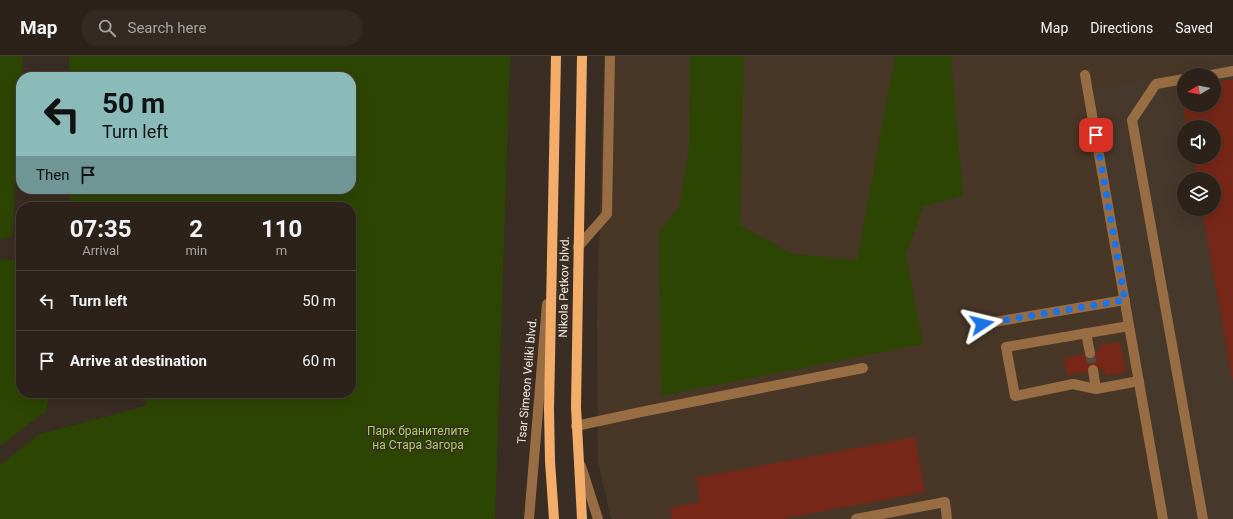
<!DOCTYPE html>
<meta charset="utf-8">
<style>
body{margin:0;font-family:Roboto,sans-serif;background:#342a23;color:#f1f3f6;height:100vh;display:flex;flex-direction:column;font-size:15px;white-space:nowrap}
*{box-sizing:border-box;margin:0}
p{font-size:13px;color:#a6a4a2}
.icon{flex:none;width:22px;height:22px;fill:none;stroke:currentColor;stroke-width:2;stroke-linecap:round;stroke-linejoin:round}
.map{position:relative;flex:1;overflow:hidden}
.side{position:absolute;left:16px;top:146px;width:340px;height:196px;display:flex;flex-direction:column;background:#2c221a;border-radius:16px;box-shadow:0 4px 16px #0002,0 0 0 1px #483f39}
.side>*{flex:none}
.banner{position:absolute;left:16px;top:16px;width:340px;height:122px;border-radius:16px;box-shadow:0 4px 16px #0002,0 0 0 1px #483f39;background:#8bbbb9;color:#111;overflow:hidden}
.needle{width:26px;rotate:260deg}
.buttons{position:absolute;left:1177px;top:12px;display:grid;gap:8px}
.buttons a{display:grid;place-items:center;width:44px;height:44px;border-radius:50%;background:#2c221a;box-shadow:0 4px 16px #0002,0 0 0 1px #483f39;font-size:20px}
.pin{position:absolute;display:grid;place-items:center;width:34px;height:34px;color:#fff;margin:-17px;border-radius:8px;box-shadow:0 2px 6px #0006}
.me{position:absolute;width:44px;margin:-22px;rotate:80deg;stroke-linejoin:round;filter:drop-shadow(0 0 3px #0008)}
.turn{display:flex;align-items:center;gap:14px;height:84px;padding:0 20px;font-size:18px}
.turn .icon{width:52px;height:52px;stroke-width:2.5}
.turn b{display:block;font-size:28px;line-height:34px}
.then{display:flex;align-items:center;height:38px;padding:0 20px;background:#0003;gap:8px;font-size:15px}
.eta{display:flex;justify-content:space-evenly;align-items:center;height:68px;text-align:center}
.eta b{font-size:24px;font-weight:700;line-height:28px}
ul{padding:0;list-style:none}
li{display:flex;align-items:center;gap:12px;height:60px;padding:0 20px;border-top:1px solid #483f39}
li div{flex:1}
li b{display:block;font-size:15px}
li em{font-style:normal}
header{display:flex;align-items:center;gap:24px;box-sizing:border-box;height:56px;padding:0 20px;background:#2c221a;border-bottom:1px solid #483f39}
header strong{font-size:19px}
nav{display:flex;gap:22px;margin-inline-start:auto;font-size:14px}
.search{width:280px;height:36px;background:#342a23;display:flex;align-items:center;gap:10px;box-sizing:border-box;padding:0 14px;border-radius:16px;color:#a6a4a2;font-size:15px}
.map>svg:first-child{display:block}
</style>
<header>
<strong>Map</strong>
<div class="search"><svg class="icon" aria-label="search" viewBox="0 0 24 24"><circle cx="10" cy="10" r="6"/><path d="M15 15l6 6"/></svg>Search here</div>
<nav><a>Map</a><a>Directions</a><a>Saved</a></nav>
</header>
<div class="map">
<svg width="1233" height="463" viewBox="0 0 1233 463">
<rect width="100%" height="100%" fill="#3a2d23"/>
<path fill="#483627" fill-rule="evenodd" d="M604,0h629v463h-622l-13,-58 -1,-140zM1184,19h30v30h-30zM1184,71h30v30h-30zM1184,123h30v30h-30z"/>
<path fill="#46392b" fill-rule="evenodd" d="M1233,6v457h-71l-73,-428zM1184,19h30v30h-30zM1184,71h30v30h-30zM1184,123h30v30h-30z"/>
<g fill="#2d4503">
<path d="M0,0h23l-1,21h-1l-9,160 -12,2z"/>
<path d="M69,0h441l-15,463h-495v-54l40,-31 106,-28 1,-13h204v-186h-282v-18h282v-112h-282z"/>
<path d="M690,0h54l-4,169 52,29 65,6 38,-204h56l12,139 -40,12 -17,48 17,89 -262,52 -2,-164 20,-25 10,-59z"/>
<path d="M0,204h19l2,6v127h29l-4,18 -46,35z"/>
</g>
<g fill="#772717">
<path d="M1233,23v300h-1l-30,-170h12v-30h-17l-4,-22h21v-30h-27l-4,-22h31v-22z"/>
<path d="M1184,32v16h-1l-3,-15z"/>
<path d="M1120,286l6,30 -21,4 -1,-7 -37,6 -3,-17 36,-7 -1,-6z"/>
<path d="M915,381l10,55 -144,27h-109l-2,-11 30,-6 -4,-24z"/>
</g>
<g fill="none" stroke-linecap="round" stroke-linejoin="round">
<path stroke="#564a40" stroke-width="10" stroke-dasharray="10 5" stroke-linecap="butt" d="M1090,297l3,17"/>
<g stroke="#986d44" stroke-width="10">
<path d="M1085,19l78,444"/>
<path d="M1211,19l22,-4"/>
<path d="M1184,23l-28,5 -24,36 71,399"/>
<path d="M578,191l29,-33 3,-158"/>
<path d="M982,268l143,-24"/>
<path d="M1129,270l-123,21 9,49 58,-12 23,5 43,-8"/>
<path d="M1086,277l4,20"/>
<path d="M1093,314l3,19"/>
<path d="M576,370l65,-14 222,-44"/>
<path d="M581,410l17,53"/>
<path d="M529,463l18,-215"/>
<path d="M856,463l89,-17 2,17"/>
</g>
<g stroke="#f4ad69" stroke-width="10">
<path d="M582,0l-6,351 6,112"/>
<path d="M554,463l-4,-58 -1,-52 7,-353"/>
</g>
</g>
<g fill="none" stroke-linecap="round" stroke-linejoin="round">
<path stroke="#1a73e8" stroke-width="7" stroke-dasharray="0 12.6" d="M982,268l143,-24 -29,-165"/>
</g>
<g text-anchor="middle" stroke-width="3" stroke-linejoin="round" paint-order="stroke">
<g font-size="12" fill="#f3ebe4" stroke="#3a2d23">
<text transform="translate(564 231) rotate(-89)" y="4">Nikola Petkov blvd.</text>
<text transform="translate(527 325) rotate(-85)" y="4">Tsar Simeon Veliki blvd.</text>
</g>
<g font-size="12" fill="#a3d166" stroke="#3a2d23">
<text x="418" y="379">Парк бранителите<tspan x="418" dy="14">на Стара Загора</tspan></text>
</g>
</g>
</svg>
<div class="buttons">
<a><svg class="needle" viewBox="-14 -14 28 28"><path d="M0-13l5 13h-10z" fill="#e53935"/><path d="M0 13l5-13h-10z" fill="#a6a4a2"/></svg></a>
<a><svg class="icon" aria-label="sound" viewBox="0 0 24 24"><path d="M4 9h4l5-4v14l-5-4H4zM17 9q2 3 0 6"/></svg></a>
<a><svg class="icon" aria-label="layers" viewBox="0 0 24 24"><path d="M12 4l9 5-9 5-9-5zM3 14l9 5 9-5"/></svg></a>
</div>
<div class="pin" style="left:1096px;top:79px;background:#d93025"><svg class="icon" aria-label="arrive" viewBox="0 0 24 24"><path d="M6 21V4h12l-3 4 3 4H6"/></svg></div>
<svg class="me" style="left:982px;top:268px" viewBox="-20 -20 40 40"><path d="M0-17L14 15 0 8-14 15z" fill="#1a73e8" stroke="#fff" stroke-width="4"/></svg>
<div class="banner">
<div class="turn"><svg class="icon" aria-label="left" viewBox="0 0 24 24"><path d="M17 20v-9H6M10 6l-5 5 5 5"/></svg><div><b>50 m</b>Turn left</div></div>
<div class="then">Then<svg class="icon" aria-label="arrive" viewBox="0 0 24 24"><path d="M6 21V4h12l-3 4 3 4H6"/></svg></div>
</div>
<section class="side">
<div class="eta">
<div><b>07:35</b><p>Arrival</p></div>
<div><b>2</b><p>min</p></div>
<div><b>110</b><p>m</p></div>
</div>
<ul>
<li><svg class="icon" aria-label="left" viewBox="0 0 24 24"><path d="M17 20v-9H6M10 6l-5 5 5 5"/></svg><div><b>Turn left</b></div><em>50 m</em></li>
<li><svg class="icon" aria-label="arrive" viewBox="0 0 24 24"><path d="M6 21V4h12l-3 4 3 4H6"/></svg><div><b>Arrive at destination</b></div><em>60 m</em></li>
</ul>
</section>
</div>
